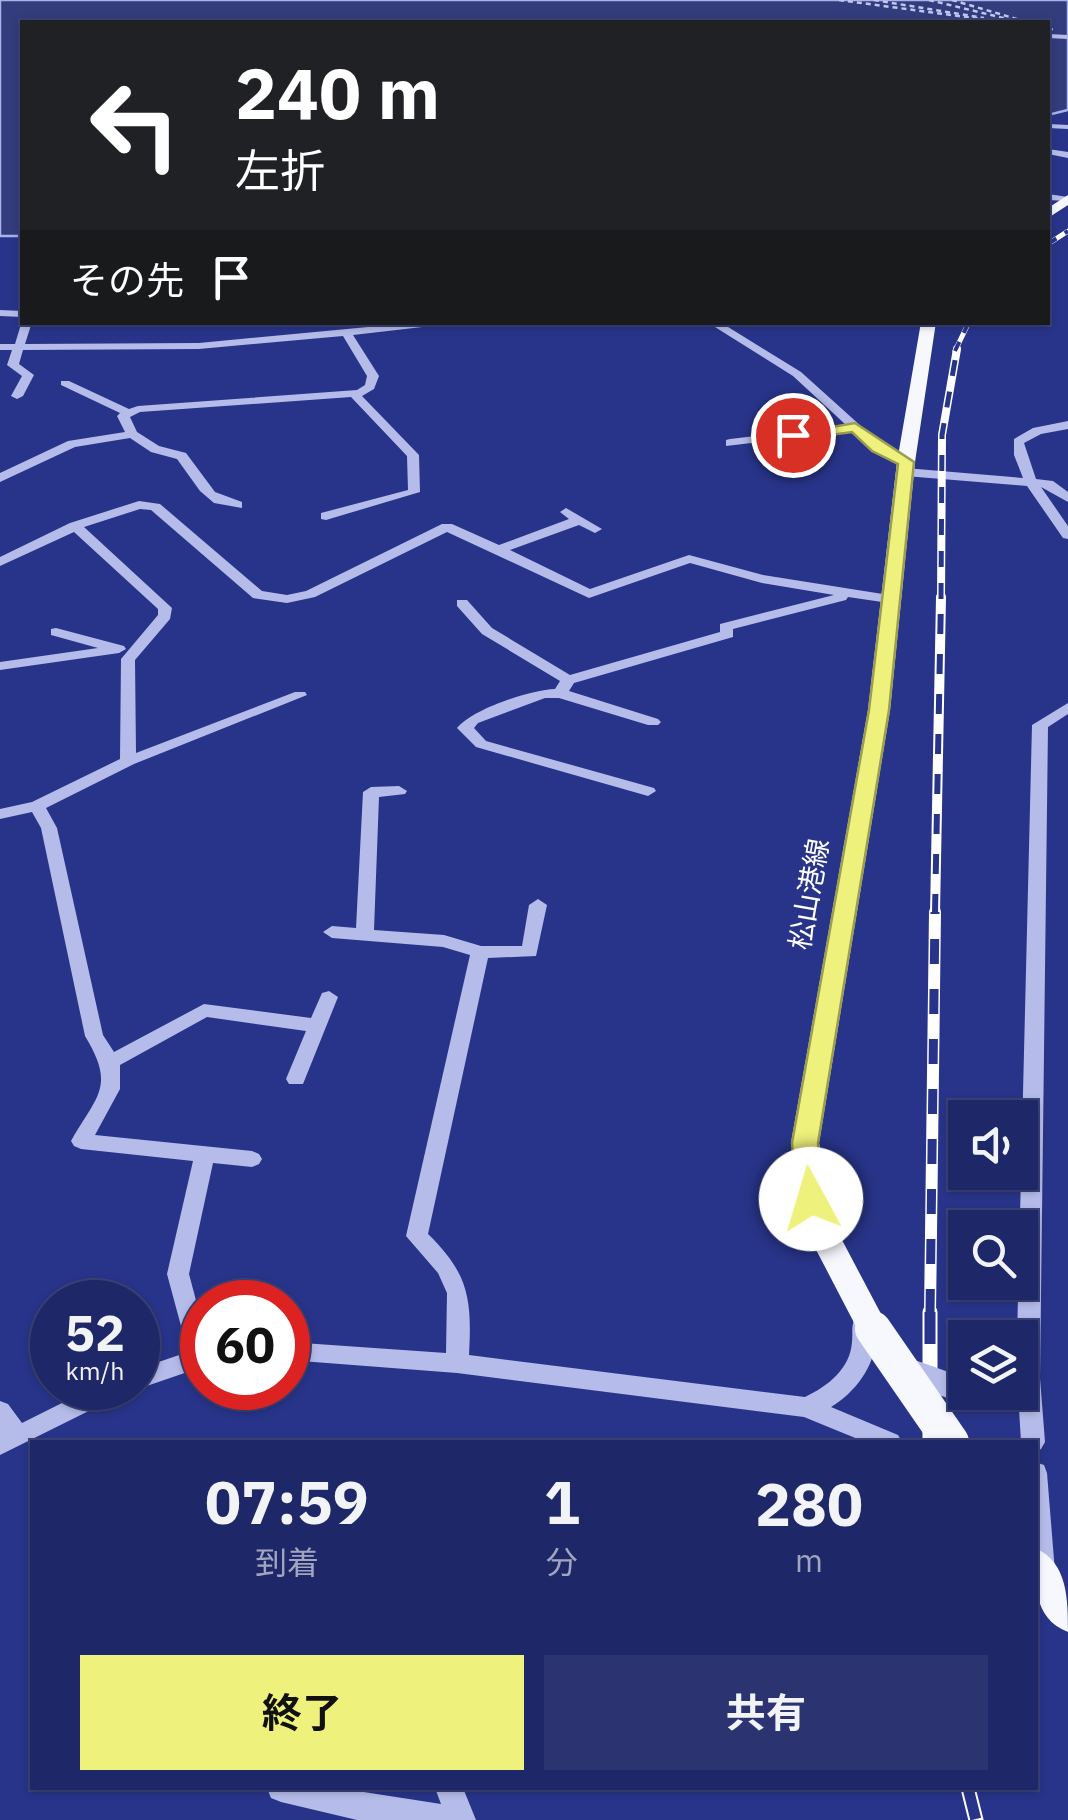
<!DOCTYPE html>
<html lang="ja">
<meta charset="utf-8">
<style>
body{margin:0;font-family:"IBM Plex Sans","Noto Sans JP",sans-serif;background:#2b3370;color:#f1f3f6;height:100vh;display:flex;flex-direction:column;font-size:38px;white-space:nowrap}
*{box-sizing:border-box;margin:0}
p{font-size:32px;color:#a1a5c0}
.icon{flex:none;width:55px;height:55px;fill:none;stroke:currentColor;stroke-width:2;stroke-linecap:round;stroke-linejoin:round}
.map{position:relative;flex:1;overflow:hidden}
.drawer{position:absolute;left:30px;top:1440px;width:1008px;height:350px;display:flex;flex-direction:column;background:#1e2767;border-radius:0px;box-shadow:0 2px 8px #0004,0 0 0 2px #3c447b}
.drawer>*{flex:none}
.guide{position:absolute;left:20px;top:20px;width:1030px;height:305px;border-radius:0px;box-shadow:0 2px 8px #0004,0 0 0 2px #3c447b;background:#202124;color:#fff;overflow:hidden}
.tools{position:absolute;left:948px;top:1100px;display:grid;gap:20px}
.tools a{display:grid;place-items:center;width:90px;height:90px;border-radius:0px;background:#1e2767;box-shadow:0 2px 8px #0004,0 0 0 2px #3c447b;font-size:50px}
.speed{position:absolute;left:30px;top:1280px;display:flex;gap:20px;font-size:50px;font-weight:700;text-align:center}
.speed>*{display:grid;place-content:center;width:130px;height:130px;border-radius:50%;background:#1e2767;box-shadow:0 2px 8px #0004,0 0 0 2px #3c447b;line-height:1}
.speed small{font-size:25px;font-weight:400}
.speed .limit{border:15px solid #d22;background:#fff;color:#111}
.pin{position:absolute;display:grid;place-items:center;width:85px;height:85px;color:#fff;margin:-42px;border:5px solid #fff;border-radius:50%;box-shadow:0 2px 10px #0007}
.me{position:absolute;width:110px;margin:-55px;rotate:354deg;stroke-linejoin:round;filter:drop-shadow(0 0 8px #0008)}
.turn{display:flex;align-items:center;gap:35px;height:210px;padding:0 50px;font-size:45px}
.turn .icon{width:130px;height:130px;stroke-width:2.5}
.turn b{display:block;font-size:70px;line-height:85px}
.then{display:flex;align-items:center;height:95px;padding:0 50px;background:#0003;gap:20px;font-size:38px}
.eta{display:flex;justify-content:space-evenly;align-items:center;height:170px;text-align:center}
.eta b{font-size:60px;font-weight:700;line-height:70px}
.cta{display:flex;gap:20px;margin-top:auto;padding:20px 50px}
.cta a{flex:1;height:115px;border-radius:0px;background:#eef17b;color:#111;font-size:40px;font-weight:700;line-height:115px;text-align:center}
.cta a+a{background:#2b3370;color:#f1f3f6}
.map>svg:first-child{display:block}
</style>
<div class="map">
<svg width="1068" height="1820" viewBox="0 0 1068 1820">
<rect width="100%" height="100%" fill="#283489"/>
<path fill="#333c7c" stroke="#a9b3e9" stroke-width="2.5" d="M0,0h1068v110l-20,5v-93h-1026v214h-22z"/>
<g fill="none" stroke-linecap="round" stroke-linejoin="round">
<g stroke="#c1c7f0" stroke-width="2.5" stroke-dasharray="5 4" stroke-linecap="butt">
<path d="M839,0l164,22"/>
<path d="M874,0l110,18"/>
<path d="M929,0l91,22"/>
<path d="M952,0l75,22"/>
<path d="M1048,28l6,2"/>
</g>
<g fill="#b5bce9" fill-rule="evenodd">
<path d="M1048,34l20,1v4l-20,-1z"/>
<path d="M1048,124l20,1v4l-20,-1z"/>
<path d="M1048,149l20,3v6l-20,-4z"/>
<path d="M1048,194l20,3v4l-20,-1z"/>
<path d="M0,310l22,1v6l-22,-1z"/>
<path d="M22,321l10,1 -7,22 174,-1 222,-21h45l-113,13 26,41 -5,13 -12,7 57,59 1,37 -94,28 -5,-1v-6l87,-23 -1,-34 -56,-59 -211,15 -10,5 7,15 22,14 27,7 29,39 27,10v6l-28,-5 -14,-12 -23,-32 -26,-7 -21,-14 -55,9 -75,35v-9l68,-32 57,-9 -8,-16 3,-3 -59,-28v-4h8l60,28 9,-3 219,-16 8,-5 2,-9 -24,-40 -144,13 -176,1 -4,14 15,11 -11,21 -6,3 -6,-3 11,-20 -15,-11 5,-15h-12v-6h15z"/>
<path d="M707,322h13l81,50 81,73 30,17 -10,3 -28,-14 -22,-20 -126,15v-6l4,-1 116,-14 -53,-49z"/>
<path d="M1068,421v8l-27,5 -17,9 12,36 17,2 15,11v10l-27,-15 27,39v13l-5,-1 -36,-52 -122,-10 -6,-4 6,-4 118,10 -9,-23v-16l19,-11z"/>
<path d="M139,501l21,3 102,87 25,4 19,-4 136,-67h10l47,21 70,-26 -9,-7 6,-4 36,21 -7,4 -16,-8 -69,25 80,39 99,-34 74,20 126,20 7,4 -7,4 -41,-6 -2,3 -113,29v8l-159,46 -5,8 89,28 3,3 -3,3h-10l-89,-27h-14l-67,25 -4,5 12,13 168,47 2,3 -8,5 -172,-49 -19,-19c16,-19 73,-38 98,-39l5,-8 -78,-47 -25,-28v-6h10l25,28 78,47 150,-43v-8l114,-29 -72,-12 -72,-20 -101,35 -142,-66 -132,65 -28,6 -34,-5 -102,-88 -11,-1 -56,18 88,81 -2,11 -35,41 1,93 159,-61h10l2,3 -173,69 -88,44 11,20 46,207 11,17 90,-48 107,14 11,-25 7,-2 9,6 -35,87h-14l-3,-5 20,-48 -99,-14 -87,48v24l-25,46 157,16 7,3 3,5 -3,5 -7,3 -39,-4 -24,111 13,49v44l-64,22 -4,-1h4v-19l50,-17 -21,-78 26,-113 -112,-12 -7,-3 -3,-5c26,-46 45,-54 14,-105l-44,-208 -9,-16 -32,7v-10l32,-7 88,-43 1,-100 37,-44v-6l-84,-77 -74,34v-9l70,-34z"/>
<path d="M56,628l68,18 2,3 -7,4 -119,17v-8l98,-14 -47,-13v-6z"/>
<path d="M1068,703v11l-20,13 -8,651 5,64 -4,7 -6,3v-10h-14l-3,-50h2v-54h-3l15,-613z"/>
<path d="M399,786l8,5 -2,3 -26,3 -5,133 70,5 37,11h41l7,-41 9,-6 9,6 -11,51 -48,2 -60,276c41,40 44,65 41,121l336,42c23,-11 45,-28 47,-55 1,-10 -1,-15 3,-25l8,-2 8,2c15,35 -11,73 -40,90l67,28 4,7h-37l-61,-25 -347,-44 -169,-13v-18l158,11 1,-60 -9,-20 -32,-37 64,-281 -27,-8 -111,-9 -9,-6 9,-6 24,2 7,-136 8,-5z"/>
<path d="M92,1388h33l-4,7 -121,60v-54l8,3 14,19z"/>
<path d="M1035,1462l9,3 3,8 8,99 -4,8 -9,4 -7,-3z"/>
<path d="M267,1788h71l103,16 -6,-16h28l13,32h-119l-76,-18 -10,-4z"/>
</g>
<g fill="#f7f8fe" fill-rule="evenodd">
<path d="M1068,195v10l-20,13v-10z"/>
<path d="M921,322h15l-21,140 -25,248 -71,433 23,97 47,89 -5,9 -11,4 -11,-4 -51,-98 -20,-97 77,-433 29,-248z"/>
<path d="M1035,1548c33,14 33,52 33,84 -36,-14 -33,-51 -33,-84z"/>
</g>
<defs>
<g id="rail-far4">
<path d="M1048,244l20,-13"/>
<path d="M955,351l14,-29"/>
</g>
<path id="rail-far3" d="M941,599l1,-164 15,-86"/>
<path id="rail-far2" d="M935,914l6,-317"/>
<path id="rail-far1" d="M930,1314l5,-402"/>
<g id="rail">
<path d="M930,1312v130"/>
<path d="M968,1788l8,32"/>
</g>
</defs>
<use href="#rail-far4" stroke="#fff" stroke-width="5"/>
<use href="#rail-far3" stroke="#fff" stroke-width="8"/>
<use href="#rail-far2" stroke="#fff" stroke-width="10"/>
<use href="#rail-far1" stroke="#fff" stroke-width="12"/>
<use href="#rail" stroke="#fff" stroke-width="15"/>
<use href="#rail-far4" stroke="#283489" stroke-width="4" stroke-dasharray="10" stroke-linecap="butt"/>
<use href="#rail-far3" stroke="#283489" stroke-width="5" stroke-dasharray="16" stroke-linecap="butt"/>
<use href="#rail-far2" stroke="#283489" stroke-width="6" stroke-dasharray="20" stroke-linecap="butt"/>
<use href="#rail-far1" stroke="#283489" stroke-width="9" stroke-dasharray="25" stroke-linecap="butt"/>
<use href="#rail" stroke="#283489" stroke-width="11" stroke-dasharray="32" stroke-linecap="butt"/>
<path stroke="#b5bce9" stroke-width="25" d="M914,1373l51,18"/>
<path stroke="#f7f8fe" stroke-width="36" d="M873,1329l78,113"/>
</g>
<path fill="#eef17b" stroke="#9b9d50" stroke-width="2.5" d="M855,423l59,39 -25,248 -71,433 7,56 -14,11 -14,-11 -5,-56 77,-433 29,-246 -26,-13 -20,-19 -59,8 -8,-5z"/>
<g text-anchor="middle" stroke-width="8" stroke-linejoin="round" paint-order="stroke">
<g font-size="28" fill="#fff" stroke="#283489">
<text transform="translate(809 894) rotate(-80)" y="10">松山港線</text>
</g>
</g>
</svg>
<div class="tools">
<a><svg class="icon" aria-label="sound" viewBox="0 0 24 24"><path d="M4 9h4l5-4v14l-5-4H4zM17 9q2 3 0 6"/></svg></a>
<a><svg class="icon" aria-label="search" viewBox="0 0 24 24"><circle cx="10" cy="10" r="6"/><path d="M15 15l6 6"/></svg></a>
<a><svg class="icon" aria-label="layers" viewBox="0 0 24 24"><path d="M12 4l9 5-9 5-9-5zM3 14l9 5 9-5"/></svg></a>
</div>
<div class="speed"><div>52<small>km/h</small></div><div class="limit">60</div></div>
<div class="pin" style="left:793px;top:435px;background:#d93025"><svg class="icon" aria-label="arrive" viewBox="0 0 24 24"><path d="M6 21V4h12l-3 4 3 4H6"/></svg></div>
<svg class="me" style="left:811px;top:1199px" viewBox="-20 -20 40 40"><circle r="19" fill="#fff"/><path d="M0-13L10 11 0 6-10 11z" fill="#eef17b"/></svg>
<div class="guide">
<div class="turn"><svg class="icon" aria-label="left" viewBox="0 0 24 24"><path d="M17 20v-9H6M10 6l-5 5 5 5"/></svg><div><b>240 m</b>左折</div></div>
<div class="then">その先<svg class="icon" aria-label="arrive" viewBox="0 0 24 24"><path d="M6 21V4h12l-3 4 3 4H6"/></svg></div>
</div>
<section class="drawer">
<div class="eta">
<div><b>07:59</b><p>到着</p></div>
<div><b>1</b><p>分</p></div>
<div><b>280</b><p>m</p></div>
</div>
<div class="cta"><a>終了</a><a>共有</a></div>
</section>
</div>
